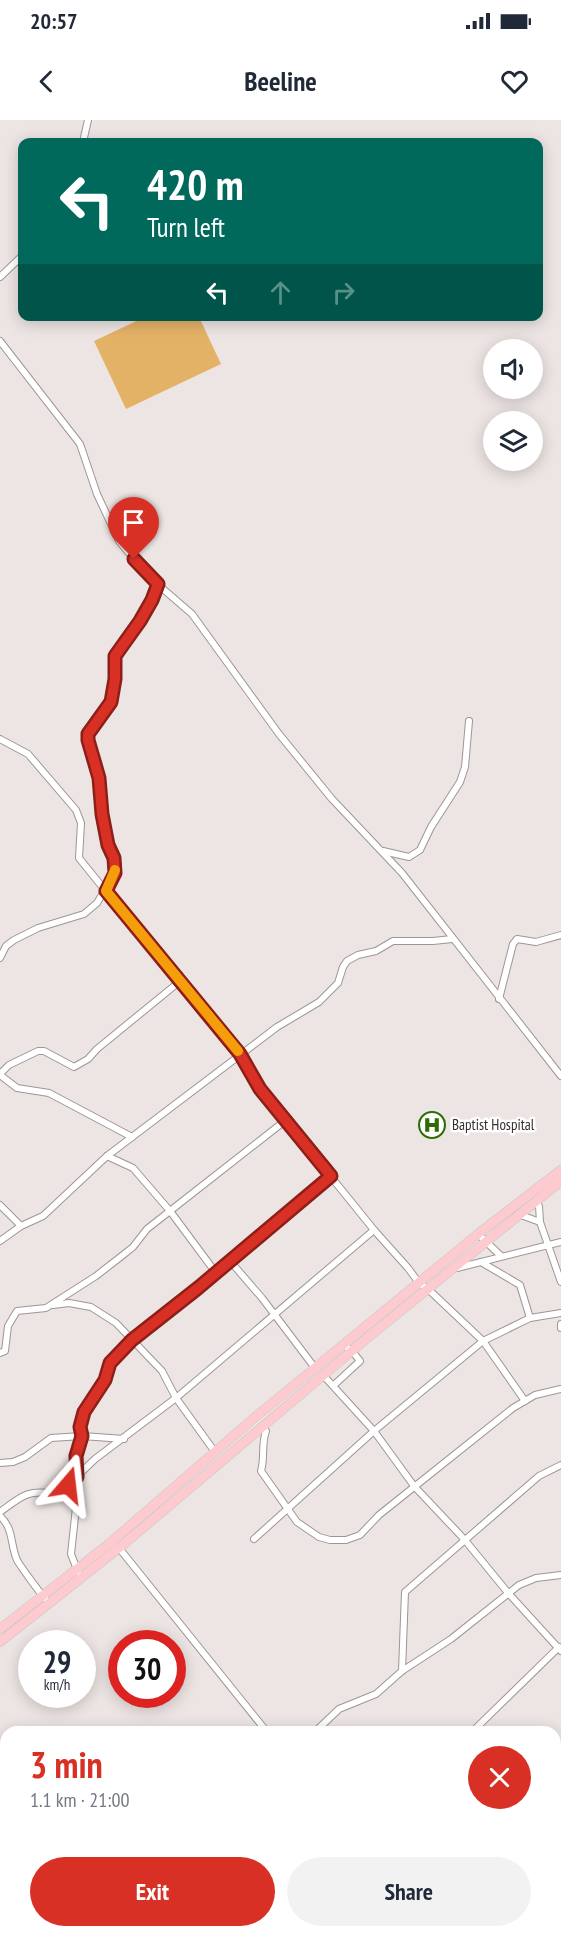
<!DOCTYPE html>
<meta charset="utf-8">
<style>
body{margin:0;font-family:"PT Sans Narrow",sans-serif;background:#f2f2f3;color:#1f2937;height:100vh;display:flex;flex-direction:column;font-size:22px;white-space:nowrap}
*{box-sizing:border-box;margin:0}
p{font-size:20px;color:#747a83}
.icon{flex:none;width:33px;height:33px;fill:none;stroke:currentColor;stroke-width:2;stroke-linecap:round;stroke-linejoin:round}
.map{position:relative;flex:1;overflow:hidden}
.details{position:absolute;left:0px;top:1606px;width:561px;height:212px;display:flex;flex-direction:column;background:#fff;border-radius:18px 18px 0 0;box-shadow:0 3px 15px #0003}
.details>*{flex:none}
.hud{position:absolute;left:18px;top:18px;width:525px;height:183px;border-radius:12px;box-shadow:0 3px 15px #0003;background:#00695c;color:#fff;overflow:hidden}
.buttons{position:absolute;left:483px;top:219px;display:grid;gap:12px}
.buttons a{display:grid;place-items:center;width:60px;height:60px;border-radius:50%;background:#fff;box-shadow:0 3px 15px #0003;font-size:30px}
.speed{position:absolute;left:18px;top:1510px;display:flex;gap:12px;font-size:30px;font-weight:700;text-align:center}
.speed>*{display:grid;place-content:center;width:78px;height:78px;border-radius:50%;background:#fff;box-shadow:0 3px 15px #0003;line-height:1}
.speed small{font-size:15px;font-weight:400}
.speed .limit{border:9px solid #d22;background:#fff;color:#111}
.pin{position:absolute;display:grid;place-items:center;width:51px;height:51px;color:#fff;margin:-62px -26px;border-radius:50% 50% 50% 0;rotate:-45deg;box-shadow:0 0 6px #0007}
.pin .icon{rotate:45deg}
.me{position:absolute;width:66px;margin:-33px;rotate:17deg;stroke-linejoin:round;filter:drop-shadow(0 0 4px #0008)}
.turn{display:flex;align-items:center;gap:21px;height:126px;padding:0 30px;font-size:27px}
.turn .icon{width:78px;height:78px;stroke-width:2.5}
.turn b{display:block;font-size:42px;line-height:51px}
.lanes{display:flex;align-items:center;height:57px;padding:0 30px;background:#0003;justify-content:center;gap:30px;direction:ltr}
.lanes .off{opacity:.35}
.round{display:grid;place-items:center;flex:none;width:63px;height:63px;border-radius:32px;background:#f2f2f3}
.summary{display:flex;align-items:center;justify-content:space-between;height:102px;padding:0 30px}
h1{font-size:36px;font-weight:600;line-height:45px;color:#d93025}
.primary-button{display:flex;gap:12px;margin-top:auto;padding:12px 30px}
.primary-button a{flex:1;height:69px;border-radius:36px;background:#d93025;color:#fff;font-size:24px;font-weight:600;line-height:69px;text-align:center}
.primary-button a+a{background:#f2f2f3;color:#1f2937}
.status{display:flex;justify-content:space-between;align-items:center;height:42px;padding:0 30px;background:#fff;direction:ltr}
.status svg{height:16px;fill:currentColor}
header{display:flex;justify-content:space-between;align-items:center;height:78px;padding:0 30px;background:#fff;font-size:27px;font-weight:600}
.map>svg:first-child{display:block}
</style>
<div class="status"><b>20:57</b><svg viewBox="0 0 49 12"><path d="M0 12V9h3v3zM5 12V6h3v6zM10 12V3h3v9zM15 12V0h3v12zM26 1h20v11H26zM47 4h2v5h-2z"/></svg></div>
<header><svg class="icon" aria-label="back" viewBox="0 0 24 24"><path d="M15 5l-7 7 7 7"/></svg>Beeline<svg class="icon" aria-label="heart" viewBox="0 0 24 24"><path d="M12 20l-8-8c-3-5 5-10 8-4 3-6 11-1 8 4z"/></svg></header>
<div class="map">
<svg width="561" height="1817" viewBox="0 0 561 1817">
<rect width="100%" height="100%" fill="#ede5e3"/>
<path fill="#e4b267" d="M147,196l52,1 22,47 -95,45 -32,-68z"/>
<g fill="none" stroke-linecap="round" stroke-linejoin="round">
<defs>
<g id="minor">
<path d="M83,22l5,-22"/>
<path d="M0,157l22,-21"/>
<path d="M0,221l80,103 17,50 22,47 29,35 44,38 87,120 53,65 70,74 159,203"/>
<path d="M0,619l28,15 48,56 5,13 -2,35 100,124 61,72 20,35 114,141 34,38 11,15 9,6 55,52 42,60"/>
<path d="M383,731l26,6 11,-7 11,-23 29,-45 5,-15 4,-46"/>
<path d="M0,838l6,-12 8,-6 24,-12 46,-14 13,-11 18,-30 -1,-15 -6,-13 -6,-31 -3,-36 -11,-38v-6l23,-31 4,-24v-23l25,-35 12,-21 6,-16"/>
<path d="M499,879l14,-55 4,-5 19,3 25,-7"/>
<path d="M0,954l9,-9 29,-14h6l30,16 14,-8 9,-10 82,-67"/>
<path d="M0,955l17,13 32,5 83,44"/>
<path d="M107,1036l26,12 37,43 46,62"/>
<path d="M536,1081l3,5 1,16 21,60"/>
<path d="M0,1085l21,21"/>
<path d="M518,1094l22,8"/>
<path d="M478,1114l23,22"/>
<path d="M0,1121l21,-15 22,-10 64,-60 170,-129 42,-25 19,-19 5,-16 4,-6 11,-6 18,-4 17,-10h40l19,-2"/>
<path d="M230,1141l32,37 53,70"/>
<path d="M481,1142l39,23 10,33"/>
<path d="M457,1148l104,-26"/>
<path d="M53,1185l16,-2 22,4 25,16 46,48 14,27 39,54"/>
<path d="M561,1204v4"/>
<path d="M0,1233l5,-2 3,-25 9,-15 29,-3 50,-32 27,-21 10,-8 14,-18 139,-109"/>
<path d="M323,1255l51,56 40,55 50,53 45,55 52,57"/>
<path d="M334,1265l26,-24 -8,-10 -8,-6"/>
<path d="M262,1306l4,5c-5,14 -1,27 -5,40l36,51 22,15 11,3h16l14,-5 19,-20 134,-107 22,-13 26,-6"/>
<path d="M0,1343l13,-1 12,-5 26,-19 31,-2 42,3"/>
<path d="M0,1392c21,-15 27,-23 54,-18l14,-9 27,-26 81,-61 198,-168"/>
<path d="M0,1396c14,13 10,28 17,44 2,4 24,35 28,38"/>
<path d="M254,1419l120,-108 109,-90 47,-23 31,-5"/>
<path d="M119,1428l148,184"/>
<path d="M78,1452l-7,-18 6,-56 -1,-42 6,-20 -2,-9 4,-15 21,-32 5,-17 23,-23 65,-51 133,-113"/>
<path d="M402,1551l3,-79 134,-116 22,-11"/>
<path d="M315,1612l24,-23 37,-15 26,-23 49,-32 68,-54 17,-7 25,-3"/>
<path d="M472,1612l87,-85"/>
<path d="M555,1633l6,-6"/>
<path d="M555,1674l6,-2"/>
<path d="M0,1760l6,7"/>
<path d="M0,1786l6,-16"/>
</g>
<g id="primary">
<path d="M0,1509l109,-85 144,-125 225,-185 83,-64"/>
<path d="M0,1522l125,-99 241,-204 195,-158"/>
</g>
</defs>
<use href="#minor" stroke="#9d9694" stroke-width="8"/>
<use href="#primary" stroke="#c6c5c5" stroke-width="10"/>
<use href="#minor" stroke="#fff" stroke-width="6"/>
<use href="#primary" stroke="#fdcbcf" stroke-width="9"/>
</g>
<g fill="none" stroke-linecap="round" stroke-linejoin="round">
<defs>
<path id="route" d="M68,1365l9,-8 -1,-21 6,-20 -2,-9 4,-15 21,-32 5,-17 22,-23 66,-52 133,-112 -71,-87 -20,-35 -134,-163 9,-18 -1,-15 -6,-13 -6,-31 -3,-36 -11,-38v-6l23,-32 4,-23v-23l25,-35 12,-21 6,-16 -24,-25"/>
</defs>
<use href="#route" stroke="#8d1f18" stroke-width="15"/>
<use href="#route" stroke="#d93025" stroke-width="10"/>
<path stroke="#f59e0b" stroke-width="10" d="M115,750l-9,21 132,160"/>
</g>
<defs>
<symbol id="hospital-ring" viewBox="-11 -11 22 22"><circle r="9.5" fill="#fff" stroke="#2c6c00" stroke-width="1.5"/><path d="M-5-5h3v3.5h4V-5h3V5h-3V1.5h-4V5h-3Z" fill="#2c6c00"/></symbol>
</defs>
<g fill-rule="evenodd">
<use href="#hospital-ring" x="417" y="990" width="30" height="30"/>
</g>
<g text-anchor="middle" stroke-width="5" stroke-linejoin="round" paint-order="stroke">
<g font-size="15" fill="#33302f" stroke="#fff" text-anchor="start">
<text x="452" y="1010">Baptist Hospital</text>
</g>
</g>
</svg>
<div class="buttons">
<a><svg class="icon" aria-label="sound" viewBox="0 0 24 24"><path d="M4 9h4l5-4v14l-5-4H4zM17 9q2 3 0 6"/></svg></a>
<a><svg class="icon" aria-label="layers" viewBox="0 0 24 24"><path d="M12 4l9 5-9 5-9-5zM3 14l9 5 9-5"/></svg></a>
</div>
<div class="speed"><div>29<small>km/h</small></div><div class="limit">30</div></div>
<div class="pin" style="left:134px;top:439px;background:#d93025"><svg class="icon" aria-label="arrive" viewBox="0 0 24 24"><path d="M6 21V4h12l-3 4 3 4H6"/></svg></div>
<svg class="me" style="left:68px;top:1365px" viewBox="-20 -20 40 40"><path d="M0-17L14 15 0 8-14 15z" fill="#d93025" stroke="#fff" stroke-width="4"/></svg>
<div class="hud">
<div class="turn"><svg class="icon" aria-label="left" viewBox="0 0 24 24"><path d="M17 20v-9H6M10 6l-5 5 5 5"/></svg><div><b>420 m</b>Turn left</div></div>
<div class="lanes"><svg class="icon" aria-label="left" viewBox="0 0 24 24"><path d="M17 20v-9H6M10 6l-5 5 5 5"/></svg><svg class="icon off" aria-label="ahead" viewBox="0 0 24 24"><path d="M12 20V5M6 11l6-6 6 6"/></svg><svg class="icon off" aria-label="right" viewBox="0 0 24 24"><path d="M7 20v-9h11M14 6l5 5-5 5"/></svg></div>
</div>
<section class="details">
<div class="summary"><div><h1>3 min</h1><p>1.1 km · 21:00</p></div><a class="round" style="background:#d93025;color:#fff"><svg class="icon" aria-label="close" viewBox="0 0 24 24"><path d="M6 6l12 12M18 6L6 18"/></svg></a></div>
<div class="primary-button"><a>Exit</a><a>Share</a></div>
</section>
</div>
